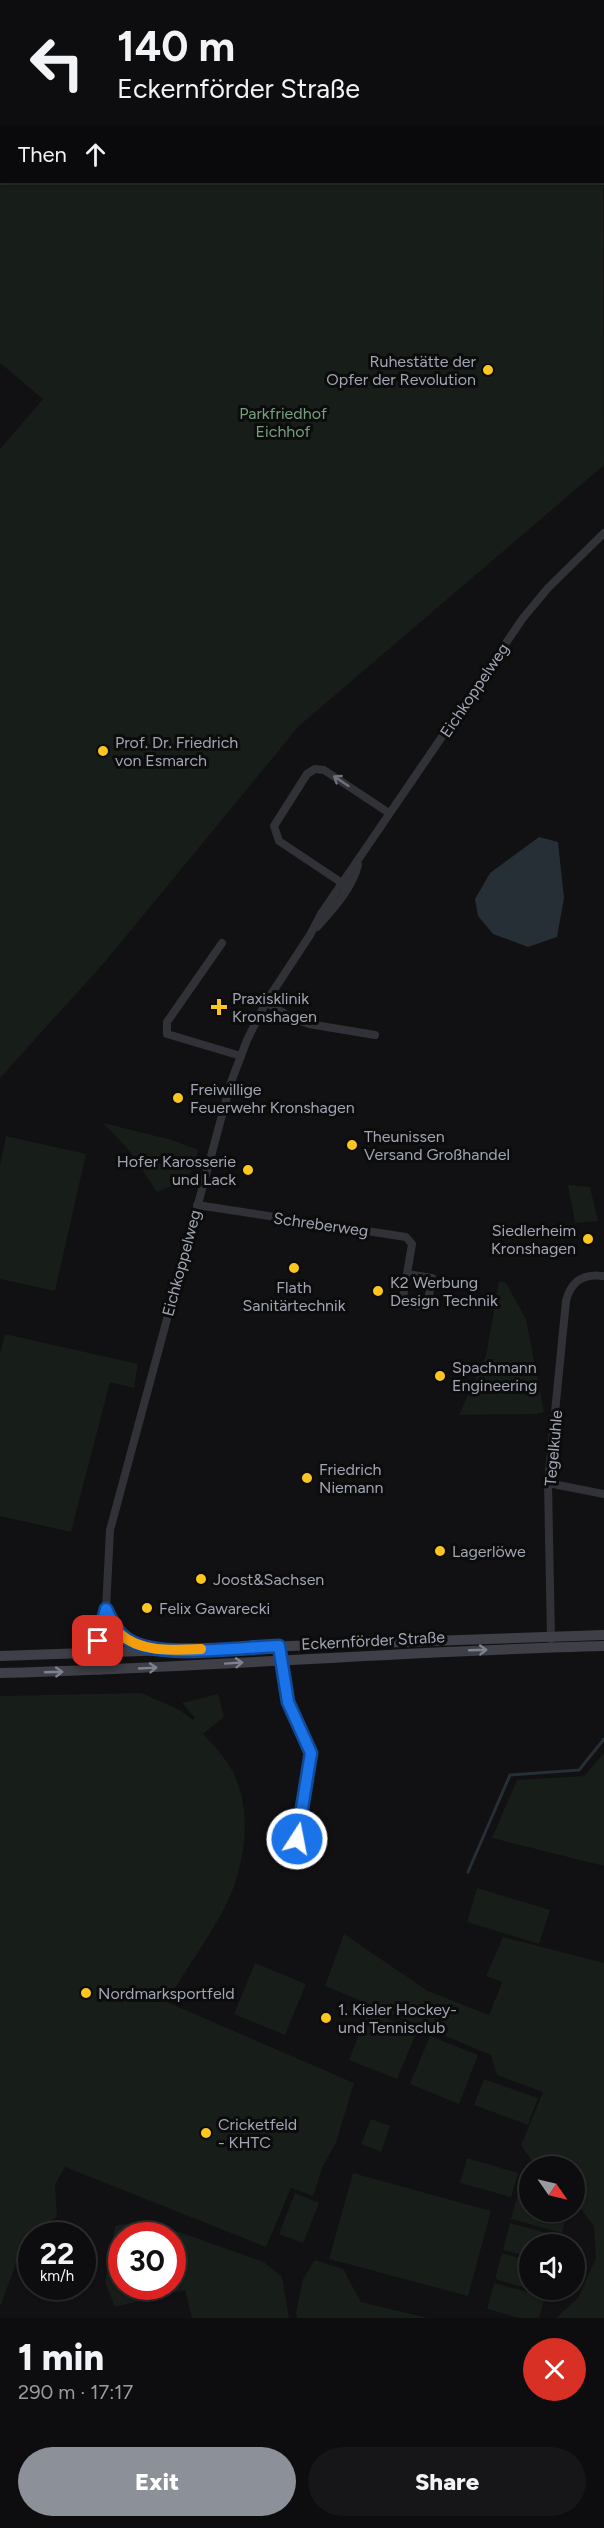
<!DOCTYPE html>
<meta charset="utf-8">
<style>
body{margin:0;font-family:Figtree,sans-serif;background:#161517;color:#f1f3f6;height:100vh;display:flex;flex-direction:column;font-size:22px;white-space:nowrap}
*{box-sizing:border-box;margin:0}
p{font-size:20px;color:#9a9b9e}
.icon{flex:none;width:33px;height:33px;fill:none;stroke:currentColor;stroke-width:2;stroke-linecap:round;stroke-linejoin:round}
.map{position:relative;height:2318px;overflow:hidden}
.sheet{display:flex;flex-direction:column;background:#0d0c0e;flex:1}
.sheet>*{flex:none}
.hud{position:absolute;left:0px;top:0px;width:604px;height:183px;box-shadow:0 2px 4px #0004,0 0 0 2px #2d2c2e;background:#0d0c0e;color:#f1f3f6;overflow:hidden}
.needle{width:39px;rotate:124deg}
.tools{position:absolute;left:519px;top:2156px;display:grid;gap:12px}
.tools a{display:grid;place-items:center;width:66px;height:66px;border-radius:50%;background:#0d0c0e;box-shadow:0 2px 4px #0004,0 0 0 2px #2d2c2e;font-size:30px}
.speed{position:absolute;left:18px;top:2222px;display:flex;gap:12px;font-size:30px;font-weight:700;text-align:center}
.speed>*{display:grid;place-content:center;width:78px;height:78px;border-radius:50%;background:#0d0c0e;box-shadow:0 2px 4px #0004,0 0 0 2px #2d2c2e;line-height:1}
.speed small{font-size:15px;font-weight:400}
.speed .limit{border:9px solid #d22;background:#fff;color:#111}
.pin{position:absolute;display:grid;place-items:center;width:51px;height:51px;color:#fff;margin:-26px;border-radius:12px;box-shadow:0 3px 9px #0006}
.me{position:absolute;width:66px;margin:-33px;rotate:11deg;stroke-linejoin:round;filter:drop-shadow(0 0 4px #0008)}
.turn{display:flex;align-items:center;gap:21px;height:126px;padding:0 18px;font-size:27px}
.turn .icon{width:78px;height:78px;stroke-width:2.5}
.turn b{display:block;font-size:42px;line-height:51px}
.then{display:flex;align-items:center;height:57px;padding:0 18px;background:#0003;gap:12px;font-size:22px}
.round{display:grid;place-items:center;flex:none;width:63px;height:63px;border-radius:32px;background:#161517}
.head{display:flex;align-items:center;justify-content:space-between;height:102px;padding:0 18px}
h1{font-size:36px;font-weight:800;line-height:45px}
.button{display:flex;gap:12px;margin-top:auto;padding:12px 18px}
.button a{flex:1;height:69px;border-radius:36px;background:#8c9099;color:#fff;font-size:24px;font-weight:800;line-height:69px;text-align:center}
.button a+a{background:#161517;color:#f1f3f6}
.map>svg:first-child{display:block}
</style>
<div class="map">
<svg width="604" height="2318" viewBox="0 0 604 2318">
<rect width="100%" height="100%" fill="#111012"/>
<g fill="#171d18" fill-rule="evenodd">
<path d="M133,0h259l-260,1z"/>
<path d="M603,146l1,319 -305,261 -195,237 -104,115v-629l43,-50 -43,-36v-214l1,-2 1,35h601z"/>
<path d="M103,1123l69,17 26,10c-6,31 -14,31 -41,42l-28,-42z"/>
<path d="M6,1136l80,18 -31,137 -55,-12v-114z"/>
<path d="M568,1185l22,2 8,34 -23,2z"/>
<path d="M499,1281l7,2 20,36 18,93 -7,2 -78,1 27,-59z"/>
<path d="M5,1334l133,30 -4,24 -24,-6 -39,150 -71,-16v-163z"/>
<path d="M141,1693l37,16 15,11 2,-2 -13,-15 36,-9 6,23 -21,17c11,11 21,22 29,36 22,41 13,97 -7,137 -17,33 -40,63 -58,95l187,81 -18,60 -13,23 -10,30 -22,-8 -25,59 -201,-80 -10,18 2,32 -14,8 3,10h-14l-1,13 -8,-3 -23,62v-611z"/>
<path d="M604,1753v113l-112,-28 25,-58 67,-4z"/>
<path d="M477,1888l73,22 -11,34 -72,-22z"/>
<path d="M344,1934l84,57 61,24 13,-33 -16,-6 17,-39 101,26v355h-48l22,-20 18,-40 -2,-32 -19,-25 -1,-35h-39l-14,-21 22,-53 -46,-17 -6,-20 -166,-69z"/>
<path d="M255,1963l51,21 -21,51 -51,-21z"/>
<path d="M368,2011l49,20 -20,48 -48,-19z"/>
<path d="M430,2036l48,19 -19,49 -49,-20z"/>
<path d="M484,2079l54,19 -10,27 -54,-20z"/>
<path d="M371,2119l19,7 -9,26 -20,-8z"/>
<path d="M467,2158l51,15 -7,24 -51,-14z"/>
<path d="M353,2173l138,38 -23,85 -139,-37z"/>
<path d="M295,2193l24,10 -16,40 -24,-9z"/>
<path d="M518,2194l11,4 1,13h38l-6,22 -51,-14z"/>
<path d="M145,2220l119,42 18,15 7,41h-97l-7,-28 -70,17 -10,-25 10,-56zM122,2235h50v51h-50z"/>
<path d="M510,2223l51,14 -2,7h-29l-1,13 -26,-7z"/>
<path d="M502,2253l27,8v28l-34,-10z"/>
<path d="M315,2260l28,9 18,33 67,16h-131l-1,-5 7,-34z"/>
<path d="M494,2283l51,14 -6,21h-19l-33,-9z"/>
</g>
<path fill="#262e36" d="M539,837l19,5 6,56 -7,39 -29,10 -35,-13 -15,-18 -3,-17 15,-26z"/>
<g fill="none" stroke-linecap="round" stroke-linejoin="round">
<path stroke="#262e36" stroke-width="3" d="M468,1872l42,-97 69,-5 25,-31"/>
<g stroke="#313237" stroke-width="8">
<path d="M6,2l2,-2"/>
<path d="M0,8l2,-1"/>
<path d="M348,887l-69,-46 -5,-15 33,-52 8,-5 9,1 65,43"/>
<path d="M317,927c16,-18 35,-38 41,-62"/>
<path d="M222,943l-55,79v12l74,22"/>
<path d="M266,1002l24,15 19,7 66,11"/>
<path d="M197,1205l209,32 6,7 -10,59 25,4 5,-29 -25,-4"/>
<path d="M548,1483l56,11"/>
<path d="M106,1609c12,25 19,33 47,38"/>
<path d="M551,1639l-3,-156 18,-182c5,-20 17,-28 38,-25"/>
<path d="M279,1646l9,56 23,51 -14,86"/>
<path d="M109,1670l4,-46"/>
<path d="M99,1671l-1,-36 8,-26 4,-79 121,-448 16,-42 19,-38 44,-67 11,-21 202,-296 25,-30 56,-55"/>
</g>
<g stroke="#3f4047" stroke-width="10">
<path d="M0,1656l604,-21"/>
<path d="M0,1673c201,-5 402,-22 604,-27"/>
</g>
</g>
<defs><path id="oneway-shaft" d="M-6 0H5M1.5-3L5.5 0L1.5 3" fill="none" stroke-width="1.6" stroke-linecap="round" stroke-linejoin="round" transform="scale(1.5)"/></defs>
<use stroke="#6f717c" href="#oneway-shaft" transform="translate(341 781) rotate(-146)"/>
<g stroke="#7f828e">
<use href="#oneway-shaft" transform="translate(478 1650) rotate(-2)"/>
<use href="#oneway-shaft" transform="translate(234 1663) rotate(-4)"/>
<use href="#oneway-shaft" transform="translate(148 1668) rotate(-3)"/>
<use href="#oneway-shaft" transform="translate(54 1672) rotate(-2)"/>
</g>
<g fill="none" stroke-linecap="round" stroke-linejoin="round">
<defs>
<path id="route" d="M98,1641l8,-32c6,12 10,23 21,30 29,21 116,8 152,7l9,56 23,51 -14,86"/>
</defs>
<use href="#route" stroke="#114b97" stroke-width="15"/>
<use href="#route" stroke="#1a73e8" stroke-width="10"/>
<path stroke="#f59e0b" stroke-width="10" d="M120,1634c21,19 54,16 81,15"/>
</g>
<g fill="#fcc51f" stroke="#0c0c0d" stroke-width="2">
<circle cx="488" cy="370" r="6"/>
<circle cx="103" cy="751" r="6"/>
<path d="M216 998h6v6h6v6h-6v6h-6v-6h-6v-6h6z"/>
<circle cx="178" cy="1098" r="6"/>
<circle cx="352" cy="1145" r="6"/>
<circle cx="248" cy="1170" r="6"/>
<circle cx="588" cy="1239" r="6"/>
<circle cx="294" cy="1268" r="6"/>
<circle cx="378" cy="1291" r="6"/>
<circle cx="440" cy="1376" r="6"/>
<circle cx="307" cy="1478" r="6"/>
<circle cx="440" cy="1551" r="6"/>
<circle cx="201" cy="1579" r="6"/>
<circle cx="147" cy="1608" r="6"/>
<circle cx="86" cy="1993" r="6"/>
<circle cx="326" cy="2018" r="6"/>
<circle cx="206" cy="2133" r="6"/>
</g>
<g text-anchor="middle" stroke-width="6" stroke-linejoin="round" paint-order="stroke">
<g font-size="16" fill="#a1a5b4" stroke="#0c0c0d" text-anchor="start">
<text x="476" y="367" text-anchor="end">Ruhestätte der<tspan x="476" dy="18">Opfer der Revolution</tspan></text>
<text x="115" y="748">Prof. Dr. Friedrich<tspan x="115" dy="18">von Esmarch</tspan></text>
<text x="232" y="1004">Praxisklinik<tspan x="232" dy="18">Kronshagen</tspan></text>
<text x="190" y="1095">Freiwillige<tspan x="190" dy="18">Feuerwehr Kronshagen</tspan></text>
<text x="364" y="1142">Theunissen<tspan x="364" dy="18">Versand Großhandel</tspan></text>
<text x="236" y="1167" text-anchor="end">Hofer Karosserie<tspan x="236" dy="18">und Lack</tspan></text>
<text x="576" y="1236" text-anchor="end">Siedlerheim<tspan x="576" dy="18">Kronshagen</tspan></text>
<text x="390" y="1288">K2 Werbung<tspan x="390" dy="18">Design Technik</tspan></text>
<text x="294" y="1293" text-anchor="middle">Flath<tspan x="294" dy="18">Sanitärtechnik</tspan></text>
<text x="452" y="1373">Spachmann<tspan x="452" dy="18">Engineering</tspan></text>
<text x="319" y="1475">Friedrich<tspan x="319" dy="18">Niemann</tspan></text>
<text x="452" y="1557">Lagerlöwe</text>
<text x="213" y="1585">Joost&amp;Sachsen</text>
<text x="159" y="1614">Felix Gawarecki</text>
<text x="98" y="1999">Nordmarksportfeld</text>
<text x="338" y="2015">1. Kieler Hockey-<tspan x="338" dy="18">und Tennisclub</tspan></text>
<text x="218" y="2130">Cricketfeld<tspan x="218" dy="18">- KHTC</tspan></text>
</g>
<g font-size="16" fill="#76a07d" stroke="#0c0c0d">
<text x="283" y="419">Parkfriedhof<tspan x="283" dy="18">Eichhof</tspan></text>
</g>
<g font-size="16" fill="#a1a5b4" stroke="#0c0c0d">
<text transform="translate(474 690) rotate(-56)" y="6">Eichkoppelweg</text>
<text transform="translate(321 1224) rotate(8)" y="6">Schreberweg</text>
<text transform="translate(181 1263) rotate(-75)" y="6">Eichkoppelweg</text>
<text transform="translate(553 1448) rotate(-85)" y="6">Tegelkuhle</text>
<text transform="translate(373 1640) rotate(-3)" y="6">Eckernförder Straße</text>
</g>
</g>
</svg>
<div class="tools">
<a><svg class="needle" viewBox="-14 -14 28 28"><path d="M0-13l5 13h-10z" fill="#e53935"/><path d="M0 13l5-13h-10z" fill="#9a9b9e"/></svg></a>
<a><svg class="icon" aria-label="sound" viewBox="0 0 24 24"><path d="M4 9h4l5-4v14l-5-4H4zM17 9q2 3 0 6"/></svg></a>
</div>
<div class="speed"><div>22<small>km/h</small></div><div class="limit">30</div></div>
<div class="pin" style="left:98px;top:1641px;background:#d93025"><svg class="icon" aria-label="arrive" viewBox="0 0 24 24"><path d="M6 21V4h12l-3 4 3 4H6"/></svg></div>
<svg class="me" style="left:297px;top:1839px" viewBox="-20 -20 40 40"><circle r="17" fill="#1a73e8" stroke="#fff" stroke-width="3"/><path d="M0-11L8 9 0 5-8 9z" fill="#fff"/></svg>
<div class="hud">
<div class="turn"><svg class="icon" aria-label="left" viewBox="0 0 24 24"><path d="M17 20v-9H6M10 6l-5 5 5 5"/></svg><div><b>140 m</b>Eckernförder Straße</div></div>
<div class="then">Then<svg class="icon" aria-label="ahead" viewBox="0 0 24 24"><path d="M12 20V5M6 11l6-6 6 6"/></svg></div>
</div>
</div>
<section class="sheet">
<div class="head"><div><h1>1 min</h1><p>290 m · 17:17</p></div><a class="round" style="background:#d93025;color:#fff"><svg class="icon" aria-label="close" viewBox="0 0 24 24"><path d="M6 6l12 12M18 6L6 18"/></svg></a></div>
<div class="button"><a>Exit</a><a>Share</a></div>
</section>
